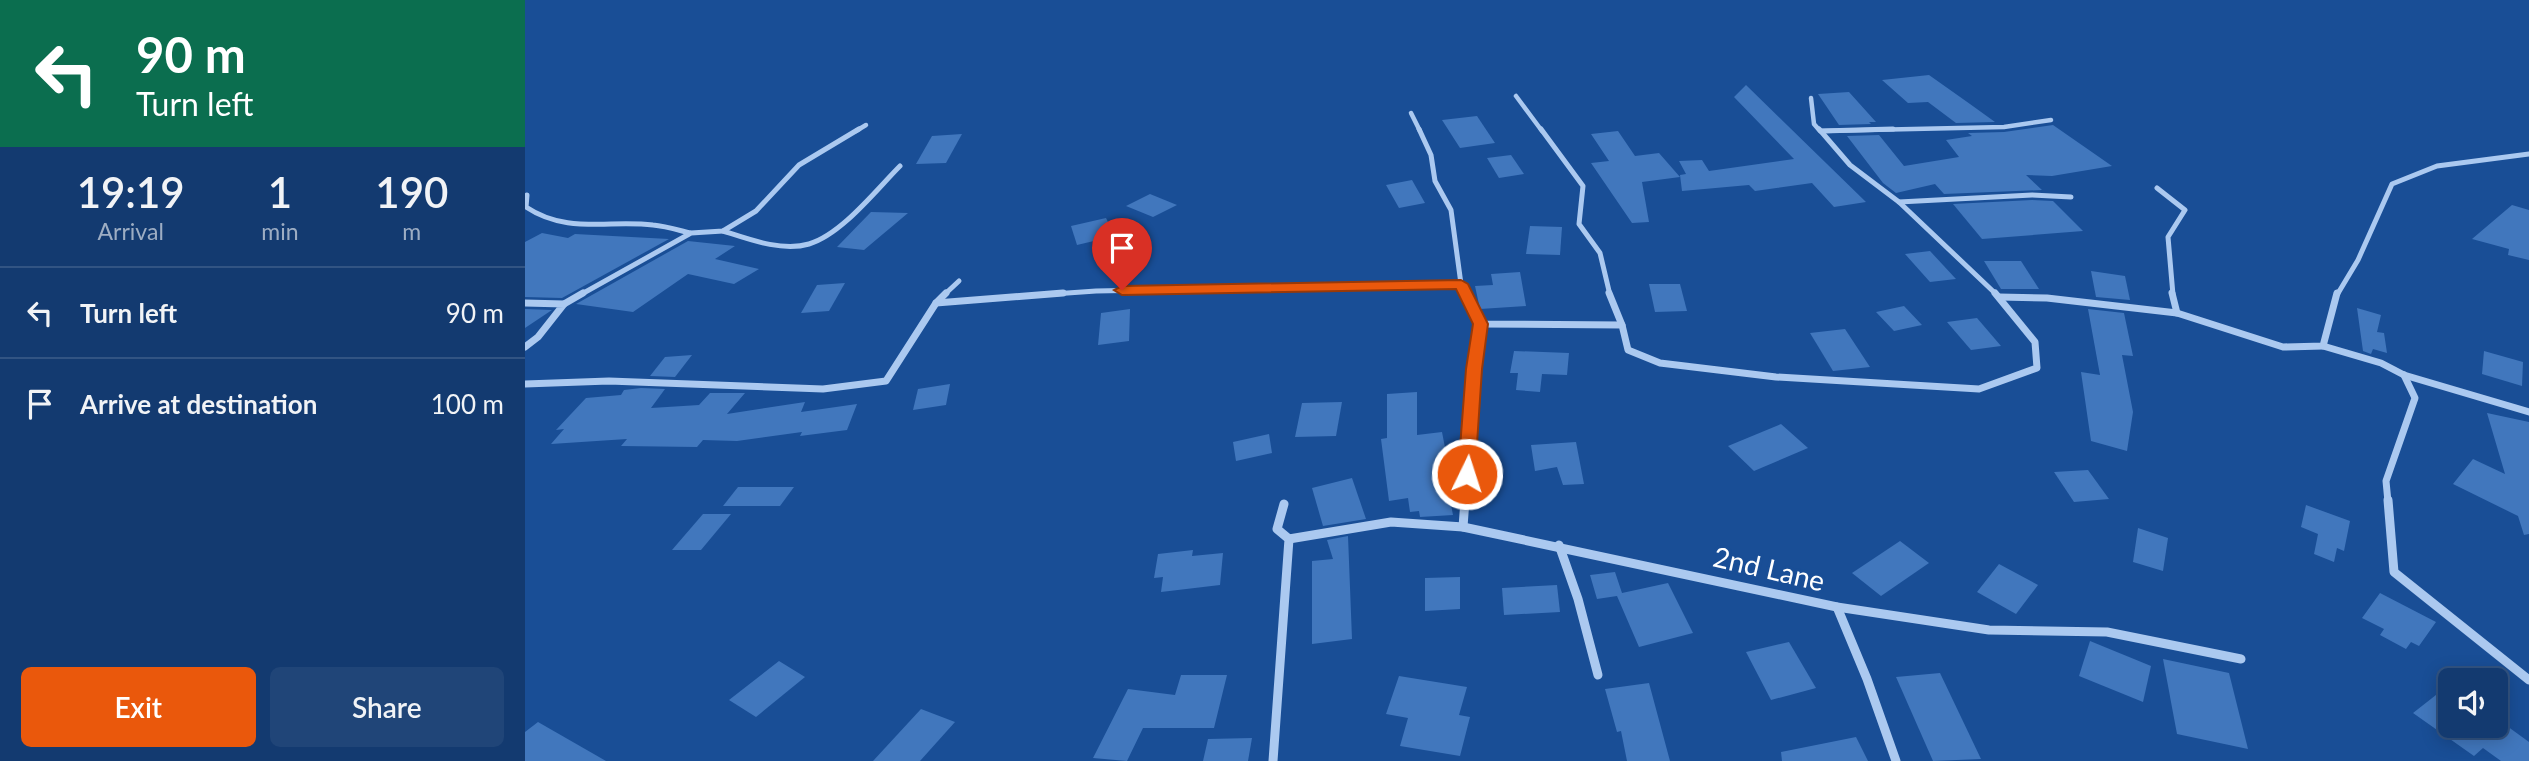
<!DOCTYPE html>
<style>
body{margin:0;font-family:Lato,sans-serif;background:#204578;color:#f1f3f6;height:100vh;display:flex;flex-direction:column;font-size:26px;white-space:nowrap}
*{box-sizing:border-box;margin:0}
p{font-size:23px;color:#9dadc3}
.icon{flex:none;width:38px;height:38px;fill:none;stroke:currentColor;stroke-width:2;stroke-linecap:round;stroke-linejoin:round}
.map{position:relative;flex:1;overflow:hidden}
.side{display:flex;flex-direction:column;background:#133a70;width:525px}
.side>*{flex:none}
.hud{background:#0b6e4f;color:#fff;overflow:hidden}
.buttons{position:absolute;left:1913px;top:668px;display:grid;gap:14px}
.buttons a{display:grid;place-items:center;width:70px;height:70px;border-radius:10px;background:#133a70;box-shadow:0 4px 18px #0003,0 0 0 2px #325483;font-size:35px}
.pin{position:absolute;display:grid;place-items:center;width:60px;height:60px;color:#fff;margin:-72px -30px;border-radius:50% 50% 50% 0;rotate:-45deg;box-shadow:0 0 7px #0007}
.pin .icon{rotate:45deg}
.me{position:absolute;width:77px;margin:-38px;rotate:4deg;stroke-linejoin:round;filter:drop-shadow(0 0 5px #0008)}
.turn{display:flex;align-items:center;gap:24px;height:147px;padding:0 21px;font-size:32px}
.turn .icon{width:91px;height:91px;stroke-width:2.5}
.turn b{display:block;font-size:49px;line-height:60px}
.eta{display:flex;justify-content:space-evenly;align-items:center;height:119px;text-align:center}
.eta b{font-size:42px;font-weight:600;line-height:49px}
.action{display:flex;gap:14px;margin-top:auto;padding:14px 21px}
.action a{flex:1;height:80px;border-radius:10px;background:#ea580c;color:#fff;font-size:28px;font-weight:600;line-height:80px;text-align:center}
.action a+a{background:#204578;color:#f1f3f6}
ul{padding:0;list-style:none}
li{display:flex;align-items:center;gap:21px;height:91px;padding:0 21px;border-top:2px solid #325483}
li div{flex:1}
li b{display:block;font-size:26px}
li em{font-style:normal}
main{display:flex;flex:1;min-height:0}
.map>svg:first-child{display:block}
</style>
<main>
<section class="side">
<div class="hud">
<div class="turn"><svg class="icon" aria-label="left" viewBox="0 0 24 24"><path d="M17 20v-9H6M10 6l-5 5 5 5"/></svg><div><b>90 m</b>Turn left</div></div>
</div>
<div class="eta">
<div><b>19:19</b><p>Arrival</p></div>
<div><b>1</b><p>min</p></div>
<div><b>190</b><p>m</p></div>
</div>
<ul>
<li><svg class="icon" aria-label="left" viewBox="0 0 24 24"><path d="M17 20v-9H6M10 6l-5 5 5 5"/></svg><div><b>Turn left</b></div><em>90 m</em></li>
<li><svg class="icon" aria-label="arrive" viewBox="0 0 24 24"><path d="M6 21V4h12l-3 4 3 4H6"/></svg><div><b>Arrive at destination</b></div><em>100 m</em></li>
</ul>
<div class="action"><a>Exit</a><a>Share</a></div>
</section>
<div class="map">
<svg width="2004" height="761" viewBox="0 0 2004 761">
<rect width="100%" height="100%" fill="#194e96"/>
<g fill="#4177bd">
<path d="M1404,75l41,29 25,18 -39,1 -28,-21 -20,1 -26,-23z"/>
<path d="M1221,85l120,117 -32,5 -22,-24 -57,8 -6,-6 -67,6 -2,-16 6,-1 -7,-13 23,-1 7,11 85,-12 -60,-62z"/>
<path d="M1324,92l27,30h-7l2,2 -32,1 -21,-31z"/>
<path d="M952,116l18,27 -35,5 -18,-28z"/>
<path d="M1528,125l59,41 -60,10 -26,-1 16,15 -98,4 -9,-10 -39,9 -13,-10 -36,-47 32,-1 25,31 55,-9 -13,-17 26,-4 -4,-3 36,-1z"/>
<path d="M1093,131l17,25 24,-3 21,24 -38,5 7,40 -17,1 -41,-60 18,-2 -18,-27z"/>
<path d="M437,134l-16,29 -30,1 16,-28z"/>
<path d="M986,155l13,19 -25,4 -12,-20z"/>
<path d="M887,180l13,23 -26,5 -13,-23z"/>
<path d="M625,194l27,11 -24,12 -27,-11z"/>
<path d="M1507,200l21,1 30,30 -101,8 -29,-35z"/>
<path d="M1987,205l17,5v50l-21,-5 1,-6 -37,-10z"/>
<path d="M346,212l37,1 -44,37 -27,-3z"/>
<path d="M581,218l9,18 -38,9 -6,-19z"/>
<path d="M1005,226l32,1 -2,28 -34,-1z"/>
<path d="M17,233l26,5 7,-4 94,5 -107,59 -37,-1v-55z"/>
<path d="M163,241l47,5 -20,13 44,10 -25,15 -46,-10 -55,38 -57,-8z"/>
<path d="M1405,251l26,28 -26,3 -25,-28z"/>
<path d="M1459,261h37l18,28h-38z"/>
<path d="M1566,271l34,5 5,24 -34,-3z"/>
<path d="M995,272l6,34 -46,3 -5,-23 18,-1 -2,-11z"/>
<path d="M320,283l-16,28 -28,2 16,-28z"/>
<path d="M1124,284h31l7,27 -32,1z"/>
<path d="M1379,306l18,19 -28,6 -18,-19z"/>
<path d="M1832,308l24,7 -4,17 7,1 3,20 -14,-4 -2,5 -8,-3z"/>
<path d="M0,309l27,1 -27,18z"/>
<path d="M605,309l-1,32 -31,4 3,-32z"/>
<path d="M1563,309l36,4 9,43 -11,-1 11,57 -6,39 -36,-10 -10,-69 19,3z"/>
<path d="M1452,318l24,28 -30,4 -24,-28z"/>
<path d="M1320,329l25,38 -37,4 -23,-38z"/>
<path d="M989,351l55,2 -2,22 -25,-1 -2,18 -24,-2 2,-17h-8z"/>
<path d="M1959,351l39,11 -1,24 -40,-12z"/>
<path d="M167,355l-17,22 -25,-1 15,-19z"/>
<path d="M425,384l-4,21 -33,5 5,-21z"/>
<path d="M116,388l24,1 -14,19 48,-3 11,-12h35l-18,21 78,-12 -4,10 56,-8 -10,26 -47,6 2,-4 -65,9 -34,-1 -6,7 -76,-1 6,-7 -76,5 13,-15 -8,1 30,-32 35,-3 3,-5z"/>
<path d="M892,392v43l25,-3 6,31 -5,1 10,51 -33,2 -1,-6 -9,1 -2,-14 -19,3 -8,-62 6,-1v-44z"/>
<path d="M817,402l-6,34 -41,1 7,-34z"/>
<path d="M1962,413l42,9v112l-5,1 -6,-19 -65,-32 20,-25 32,15z"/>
<path d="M1256,424l27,24 -54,23 -26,-25z"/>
<path d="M744,434l3,19 -36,8 -3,-19z"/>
<path d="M1051,442l8,42 -21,1 -6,-18 -22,4 -4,-26z"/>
<path d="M1563,470l21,29 -35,3 -20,-30z"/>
<path d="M827,478l14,41 -43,7 -11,-38z"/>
<path d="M213,487h56l-14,19h-57z"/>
<path d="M1781,505l44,16 -6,30 -7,-3 -3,14 -20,-8 4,-20 -17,-7z"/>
<path d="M178,514h28l-30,36h-29z"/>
<path d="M1613,528l30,10 -5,33 -30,-9z"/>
<path d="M823,536l4,103 -40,5v-83l21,-2 -6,-19z"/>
<path d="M1375,541l29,22 -48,33 -29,-23z"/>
<path d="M668,550l-1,6 31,-3 -3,32 -59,7 2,-15 -9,1 4,-24z"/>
<path d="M1474,564l39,21 -22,29 -39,-22z"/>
<path d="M1090,572l7,21 46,-10 25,50 -54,14 -22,-51 -20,3 -7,-24z"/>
<path d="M935,577v32l-35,2v-33z"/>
<path d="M1032,585l3,27 -56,3 -2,-27z"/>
<path d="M1855,593l56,29 -17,24 -8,-4 -5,7 -26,-14 4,-6 -22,-11z"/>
<path d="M1565,641l61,25 -8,36 -64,-26z"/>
<path d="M1264,642l27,46 -45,12 -25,-48z"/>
<path d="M1638,659l66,14 19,76 -71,-15z"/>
<path d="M254,661l26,16 -49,40 -27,-17z"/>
<path d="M1415,673l41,86 -48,2 -37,-84z"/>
<path d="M656,675h46l-13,53h-71l-16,33 -34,-3 35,-69 47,6z"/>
<path d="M874,676l68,11 -8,28 11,2 -10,39 -60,-10 8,-28 -22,-4z"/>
<path d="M1124,683l21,78h-43l-6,-30 -4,1 -12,-43z"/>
<path d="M1925,684v42h57l22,16v19h-28l-18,-13 -9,8 -61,-43z"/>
<path d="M396,709l34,13 -35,39h-47z"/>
<path d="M13,722l68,39h-81v-29z"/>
<path d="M1331,737l12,24h-86l-1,-9z"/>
<path d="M727,738l-4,23h-45l5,-22z"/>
</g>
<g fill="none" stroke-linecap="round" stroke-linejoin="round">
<g stroke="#abc9f0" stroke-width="4.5">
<path d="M991,96l26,35"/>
<path d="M1286,98l3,26 6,7"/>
<path d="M886,113l9,18"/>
<path d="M331,131l10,-6"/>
<path d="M1297,131l182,-4 47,-7"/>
</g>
<g stroke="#abc9f0" stroke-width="5">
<path d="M894,129l12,26 4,26 16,29 10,74"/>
<path d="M1016,129l42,57 -4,38 21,29 10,42"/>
<path d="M1294,129l31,36 49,37 98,93"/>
<path d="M1297,131l71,-2"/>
<path d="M1632,188l28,22 -17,27 5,58"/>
<path d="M2,195l-1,12c40,27 82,13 127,18 12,1 25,5 37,8"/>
<path d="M1374,202l133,-7 39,2"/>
<path d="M198,231c25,8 59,21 86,13 33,-10 67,-54 91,-78"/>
<path d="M55,295l111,-62 32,-2 33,-20 43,-46 60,-36"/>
<path d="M419,295l15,-14"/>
<path d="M514,295l57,-4 365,-7 5,11"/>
<path d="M1812,295l21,-35 34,-76 45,-18 92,-12"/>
</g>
<g stroke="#abc9f0" stroke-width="7">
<path d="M941,293l14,31 142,1 6,25 32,13 116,14 203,12 58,-21 -2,-26 -40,-49"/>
<path d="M1084,293l13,32"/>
<path d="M1647,293l5,20"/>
<path d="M1474,297l48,1 130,15 106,34 40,-1 14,-53"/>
<path d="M0,303l39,1 -26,33 -13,10"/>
<path d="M411,303l127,-10"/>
<path d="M39,304l19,-11"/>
<path d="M1798,346l58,17 23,12 125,37"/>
<path d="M0,384l84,-3 214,8 63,-8 50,-78 10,-10"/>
<path d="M940,502l9,-133 6,-45"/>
<path d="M1863,502l-2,-21 29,-83 -11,-23"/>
</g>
<g stroke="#abc9f0" stroke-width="9">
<path d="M1863,500l6,72 135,108"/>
<path d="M938,527l2,-27"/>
<path d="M764,539l102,-17 72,5 374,80 152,23 118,2 134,27"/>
<path d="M1034,545l19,54 20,76"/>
<path d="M1312,607l30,72 29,82"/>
<path d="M748,761l16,-222 -12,-10 7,-25"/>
</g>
</g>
<path fill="#ea580c" stroke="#983908" stroke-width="2" d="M936,280l7,4 20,40 -6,45 -7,105 -8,6 -9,-6 8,-105 7,-45 -17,-35 -334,6 -8,-5 8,-4z"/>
<g text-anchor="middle" stroke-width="6" stroke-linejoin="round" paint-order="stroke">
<g font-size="28" fill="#fff" stroke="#194e96">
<text transform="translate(1244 569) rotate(13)" y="10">2nd Lane</text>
</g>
</g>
</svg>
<div class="buttons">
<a><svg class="icon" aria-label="sound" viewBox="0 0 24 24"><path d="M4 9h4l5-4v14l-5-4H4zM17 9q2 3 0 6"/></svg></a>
</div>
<div class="pin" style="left:597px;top:290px;background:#d93025"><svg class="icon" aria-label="arrive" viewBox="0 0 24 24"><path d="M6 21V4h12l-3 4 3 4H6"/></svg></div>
<svg class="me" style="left:942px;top:474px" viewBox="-20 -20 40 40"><circle r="17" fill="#ea580c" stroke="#fff" stroke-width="3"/><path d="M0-11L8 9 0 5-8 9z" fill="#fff"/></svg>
</div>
</main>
